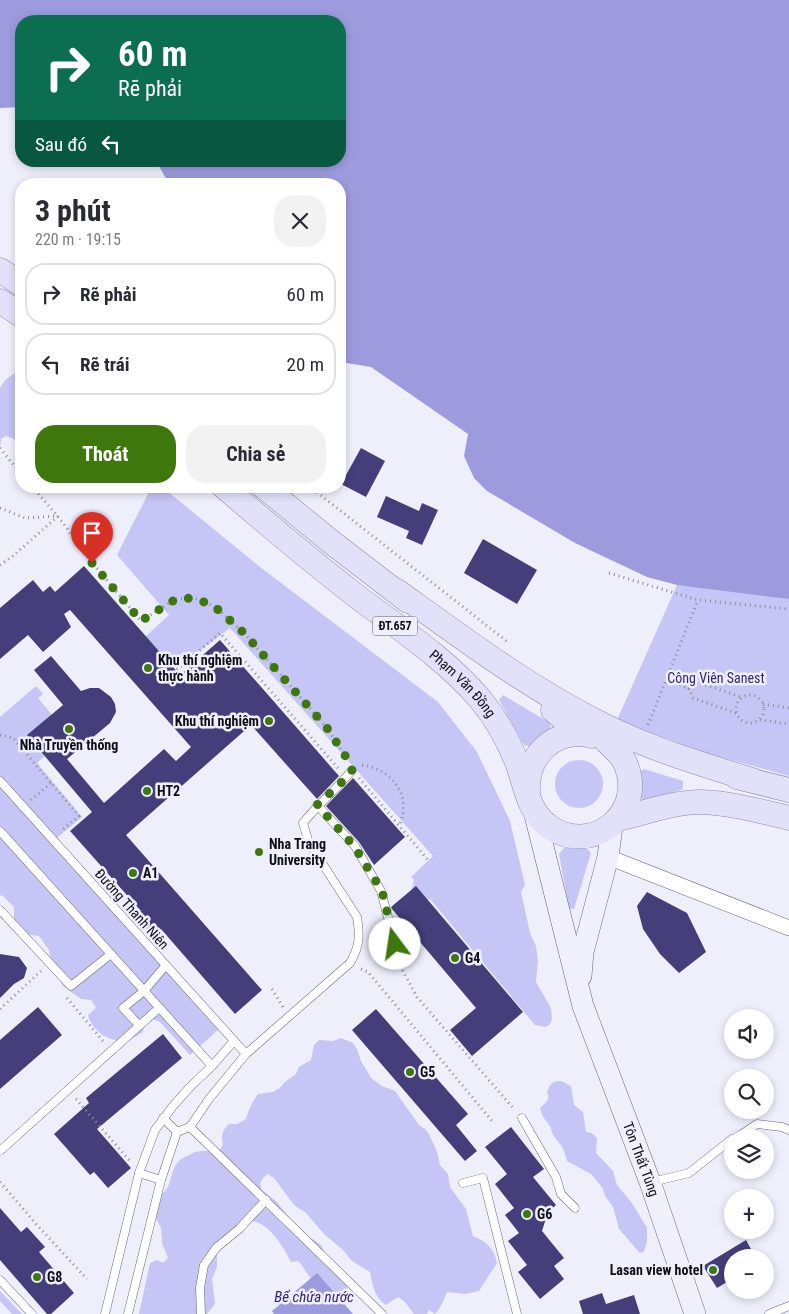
<!DOCTYPE html>
<html lang="vi">
<meta charset="utf-8">
<style>
body{margin:0;font-family:"Roboto Condensed",sans-serif;background:#f2f2f3;color:#2b2b33;height:100vh;display:flex;flex-direction:column;font-size:19px;white-space:nowrap}
*{box-sizing:border-box;margin:0}
p{font-size:16px;color:#7c7c81}
.icon{flex:none;width:28px;height:28px;fill:none;stroke:currentColor;stroke-width:2;stroke-linecap:round;stroke-linejoin:round}
.map{position:relative;flex:1;overflow:hidden}
.panel{position:absolute;left:15px;top:178px;width:331px;height:315px;display:flex;flex-direction:column;background:#fff;border-radius:20px;box-shadow:0 2px 8px #0003}
.panel>*{flex:none}
.top-card{position:absolute;left:15px;top:15px;width:331px;height:152px;border-radius:20px;box-shadow:0 2px 8px #0003;background:#0b6e4f;color:#fff;overflow:hidden}
.buttons{position:absolute;left:724px;top:1009px;display:grid;gap:10px}
.buttons a{display:grid;place-items:center;width:50px;height:50px;border-radius:50%;background:#fff;box-shadow:0 2px 8px #0003;font-size:25px}
.pin{position:absolute;display:grid;place-items:center;width:42px;height:42px;color:#fff;margin:-51px -21px;border-radius:50% 50% 50% 0;rotate:-45deg;box-shadow:0 0 5px #0007}
.pin .icon{rotate:45deg}
.me{position:absolute;width:55px;margin:-28px;rotate:346deg;stroke-linejoin:round;filter:drop-shadow(0 0 4px #0008)}
.turn{display:flex;align-items:center;gap:18px;height:105px;padding:0 20px;font-size:22px}
.turn .icon{width:65px;height:65px;stroke-width:2.5}
.turn b{display:block;font-size:35px;line-height:42px}
.then{display:flex;align-items:center;height:48px;padding:0 20px;background:#0003;gap:10px;font-size:19px}
.round{display:grid;place-items:center;flex:none;width:52px;height:52px;border-radius:20px;background:#f2f2f3}
.summary{display:flex;align-items:center;justify-content:space-between;height:85px;padding:0 20px}
h1{font-size:30px;font-weight:700;line-height:38px}
.button{display:flex;gap:10px;margin-top:auto;padding:10px 20px}
.button a{flex:1;height:58px;border-radius:20px;background:#3e780d;color:#fff;font-size:20px;font-weight:700;line-height:58px;text-align:center}
.button a+a{background:#f2f2f3;color:#2b2b33}
ul{padding:0;list-style:none}
li{display:flex;align-items:center;gap:15px;height:62px;margin:0 10px 8px;padding:0 10px;border:2px solid #e1e1e2;border-radius:20px}
li div{flex:1}
li b{display:block;font-size:19px}
li em{font-style:normal}
.map>svg:first-child{display:block}
</style>
<div class="map">
<svg width="789" height="1314" viewBox="0 0 789 1314">
<rect width="100%" height="100%" fill="#efeffc"/>
<g fill="#c5c5f6">
<path d="M15,373l6,1v71l-9,-7 -6,-2 -5,3 -1,12v-63l5,-8z"/>
<path d="M152,486h9l99,81 178,135 39,50 33,69 15,64 -4,7 9,41 6,13 2,16 -2,20 15,26 1,11 -2,5 -4,3 -11,-2 -105,-126 -3,1 -16,-8 3,-12 -3,-3 22,-21 -203,-228 -53,40 -32,-31 24,-22 -52,-60z"/>
<path d="M677,585l112,10v181l-83,-23 -89,-33z"/>
<path d="M36,686l7,8 -5,4 30,36 -31,29 45,54 -29,24 165,189 -28,25 -30,-33 -14,-6 -3,16c-15,11 -34,12 -47,-3 -4,-5 -7,-8 -8,-14l8,-7 -5,-8 -10,-1 -18,-13 -3,-5 -2,-11 -8,-13 -1,-7 -10,-14 -15,-2 -10,-12v-15l-10,-10 -4,-2v-178z"/>
<path d="M503,695l47,28 1,7 -20,17 -7,-2 -25,-45z"/>
<circle cx="579" cy="784" r="24"/>
<path d="M644,769l39,12v8l-38,13 -4,-4 -2,-25z"/>
<path d="M564,848h22l5,5 -17,56h-5l-10,-55z"/>
<path d="M341,1038l12,5 4,6 4,12 10,17 11,8 13,5 24,34 6,4 4,5 8,18 3,13 8,9 2,13 16,22 7,27c13,5 21,12 24,27l-18,28 -13,3 -19,-2c-3,7 -6,16 -12,22l-6,-4 -2,4h-13l-10,-13 -6,-4 -12,8c-11,-7 -14,-21 -16,-33l-18,-11 -10,-12 -17,-14 -19,-22 -12,-8 -20,-27 -6,-4 -5,4 -3,6 2,6 15,12 21,27 23,16 11,23 13,14 5,12 -5,3c-12,-6 -26,-11 -35,-20 -5,-5 -6,-11 -12,-16l-7,1c-6,-13 -27,-49 -46,-39 -10,5 -19,15 -28,22v22l-5,12 3,25 -8,10h-68l11,-51 7,-3 6,3 5,-5 -6,-15 -1,-15 -7,-13 6,-20c13,-7 9,-23 18,-33 4,-5 12,-7 17,-10 6,-2 17,0 24,-1l4,-6c-2,-10 -1,-14 6,-21h8l9,-5c2,-9 7,-18 12,-25l15,-2 7,-4 5,-6 11,-8 3,-7 12,-7 3,-15 5,-5 14,1z"/>
<path d="M561,1081l10,5 3,19 9,7 3,20 6,1 5,5 -1,15 17,18 4,14 15,18 15,25v13l-3,11 -4,1 -3,-3 -18,-21 -6,-22 -8,-11 -3,-9 -11,-13 -24,-13 -4,-13 -10,-13 -3,-9 -7,-9 -3,-9c5,-5 11,-8 7,-16 3,-8 5,-11 14,-11z"/>
<path d="M0,1291l22,23h-10l-12,-13z"/>
</g>
<g fill="#9d9bde">
<path d="M0,0h789v599l-112,-14 -30,-8 -72,-34 -88,-52 -13,-13 -10,-22 4,-22 -97,-67 -31,-5v-178h-171l-13,-23h184v-140h-319v86l-21,1z"/>
<path d="M317,1273l36,41h-79l-2,-3z"/>
</g>
<g fill="#443f7a">
<path d="M361,448l24,13 -19,36 -25,-13z"/>
<path d="M386,496l33,15 3,-8 16,7 -16,35 -16,-7 3,-7 -32,-14z"/>
<path d="M483,539l54,31 -20,34 -53,-31z"/>
<path d="M84,566l96,109 40,-35 119,136 -22,23 -66,-74 -125,110 136,155 -27,24 -74,-85 -9,7 -17,-20 6,-5 -71,-80 22,-19 -65,-77 36,-30 -29,-35 17,-14 30,35 9,-3h9l12,9 4,7 1,8 -6,11 -43,36 37,44 60,-54 12,12 15,-14 -121,-137 -6,4 7,13 -28,25 -15,-17 -28,24v-51l33,-28 10,12 7,-6 5,6z"/>
<path d="M353,778l52,59 -31,28 -15,-23 -33,-36z"/>
<path d="M416,886l107,126 -51,44 -22,-26 26,-22 -84,-99 -1,-2z"/>
<path d="M647,892l40,21 19,39 -27,21 -19,-19 -17,-25 -6,-23z"/>
<path d="M0,954l19,3 8,11 -3,10 -10,6 -14,14z"/>
<path d="M38,1007l24,28 -62,54v-49z"/>
<path d="M376,1009l92,105 -12,11 21,26 -12,10 -113,-131z"/>
<path d="M163,1034l19,24 -85,71 34,39 -23,20 -14,-16 -4,3 -36,-41 35,-31 -3,-5z"/>
<path d="M511,1127l33,42 -11,8 23,28 -8,7 -6,19 22,27 -10,8 10,13 -24,20 -22,-27 9,-7 -19,-24 11,-8 -14,-18 9,-7 -19,-24 12,-10 -22,-27z"/>
<path d="M0,1208l21,24 6,-5 18,20 -6,5 35,41 -23,21h-4l-47,-54z"/>
<path d="M746,1240l10,18h-24v21l-15,9 -14,-22z"/>
<path d="M602,1293l4,11 28,-9 6,19h-57l-4,-13z"/>
</g>
<g fill="none" stroke-linecap="round" stroke-linejoin="round">
<defs>
<g id="service">
<path d="M0,781l246,273"/>
<path d="M317,805l38,41 26,45 14,53"/>
<path d="M0,831l212,235"/>
<path d="M0,910l71,76 40,-32"/>
<path d="M139,1025l-16,-17 21,-17 22,-26"/>
<path d="M163,1118l14,14"/>
<path d="M522,1118l34,59 5,17 14,14"/>
<path d="M190,1127l192,187"/>
<path d="M736,1138l21,-14 25,3 7,3"/>
<path d="M0,1151l159,-143"/>
<path d="M139,1173l22,7"/>
<path d="M652,1182l37,-9 43,-34"/>
<path d="M463,1183l20,-5 34,136"/>
<path d="M0,1280l32,34"/>
<path d="M105,1314l34,-141 16,-43 18,-24 17,-19 22,-21 22,-25"/>
<path d="M128,1314l33,-134 16,-48 13,-5 19,-28 37,-45 104,-91c10,-17 10,-27 7,-46l-48,-74 -6,-20c15,-19 34,-34 49,-53"/>
<path d="M201,1314l-1,-26 4,-23 12,-17 23,-19 27,-29"/>
<path d="M769,1314l20,-8"/>
</g>
<path id="minor" d="M608,857l181,71"/>
<g id="secondary">
<path id="s1" d="M534,811l49,195 67,176 45,132"/>
<path d="M581,976l2,-24 25,-95 4,-31"/>
</g>
<g id="primary">
<path d="M0,270l21,14"/>
<path d="M0,301l21,14"/>
<path id="s2" d="M223,486c43,37 87,74 132,109 42,32 90,63 125,104 15,18 29,43 38,66 7,20 11,47 29,60 42,33 99,-10 79,-60 -3,-9 -11,-16 -19,-23"/>
<path d="M263,486l67,55 78,60"/>
<path d="M397,591c67,48 132,97 206,134 47,24 99,39 149,55"/>
<path d="M553,710l29,24"/>
<path d="M737,777l52,13"/>
<path d="M528,792c-2,-37 27,-65 64,-56"/>
<path d="M618,819c27,-6 55,-17 83,-17 30,1 59,9 88,16"/>
</g>
</defs>
<use href="#service" stroke="#676779" stroke-width="9"/>
<use href="#minor" stroke="#676779" stroke-width="16"/>
<use href="#secondary" stroke="#676779" stroke-width="22"/>
<use href="#primary" stroke="#8a8aa8" stroke-width="25"/>
<g stroke="#8d8d97" stroke-width="3" stroke-dasharray="1 4" stroke-linecap="butt">
<path d="M0,448l21,26"/>
<path d="M32,486l32,38 16,24 61,73 35,-22 18,-1 20,8 30,27 83,95 21,32"/>
<path d="M309,486l200,157"/>
<path d="M0,508l25,10 33,-2 -45,40 -13,9"/>
<path d="M609,573l89,27 91,9"/>
<path d="M173,673l47,-40 118,135"/>
<path d="M666,678l23,11"/>
<circle cx="750" cy="709" r="14"/>
<path d="M763,704l26,4"/>
<path d="M736,713l-43,-15 -4,-9 8,-7 44,15"/>
<path d="M760,720l29,4"/>
<path d="M648,725l50,-125"/>
<path d="M0,735l13,3 66,78 -18,15"/>
<path d="M362,765c30,4 50,30 38,59"/>
<path d="M359,778l69,82"/>
<path d="M31,800l20,-17"/>
<path d="M398,956l5,15 14,26 97,112"/>
<path d="M361,969l7,3 124,149"/>
<path d="M272,989l11,18"/>
<path d="M67,998l36,43"/>
<path d="M0,1009l41,-38"/>
<path d="M76,1099l54,62"/>
<path d="M0,1182l37,43 50,54"/>
</g>
<use href="#service" stroke="#fff" stroke-width="8"/>
<use href="#minor" stroke="#fff" stroke-width="15"/>
<use href="#secondary" stroke="#f0f0fd" stroke-width="21"/>
<use href="#primary" stroke="#e1e1fa" stroke-width="24"/>
</g>
<g fill="none" stroke-linecap="round" stroke-linejoin="round">
<path stroke="#3e780d" stroke-width="9" stroke-dasharray="0 16.2" d="M92,563l49,58 35,-22 18,-1 20,8 30,27 83,95 21,32 4,10 -8,10 -27,25 37,41 28,45 13,53"/>
</g>
<g fill="#3e780d" stroke="#efeffc" stroke-width="2">
<circle cx="148" cy="668" r="5"/>
<circle cx="269" cy="721" r="5"/>
<circle cx="69" cy="729" r="5"/>
<circle cx="147" cy="791" r="5"/>
<circle cx="259" cy="852" r="5"/>
<circle cx="133" cy="873" r="5"/>
<circle cx="455" cy="958" r="5"/>
<circle cx="410" cy="1072" r="5"/>
<circle cx="527" cy="1214" r="5"/>
<circle cx="713" cy="1270" r="5"/>
<circle cx="37" cy="1277" r="5"/>
</g>
<g text-anchor="middle" stroke-width="5" stroke-linejoin="round" paint-order="stroke">
<rect fill="#efeffc" stroke="#52525a" stroke-width="1" x="372.5" y="616.5" width="45" height="19" rx="4"/>
<g font-size="12" font-weight="bold" fill="#0e0e15">
<text x="395" y="630">ĐT.657</text>
</g>
<g font-size="14" font-weight="bold" fill="#0e0e15" stroke="#efeffc" text-anchor="start">
<text x="158" y="665">Khu thí nghiệm<tspan x="158" dy="16">thực hành</tspan></text>
<text x="259" y="726" text-anchor="end">Khu thí nghiệm</text>
<text x="69" y="750" text-anchor="middle">Nhà Truyền thống</text>
<text x="157" y="796">HT2</text>
<text x="269" y="849">Nha Trang<tspan x="269" dy="16">University</tspan></text>
<text x="143" y="878">A1</text>
<text x="465" y="963">G4</text>
<text x="420" y="1077">G5</text>
<text x="537" y="1219">G6</text>
<text x="703" y="1275" text-anchor="end">Lasan view hotel</text>
<text x="47" y="1282">G8</text>
</g>
<g font-size="14" fill="#332673" stroke="#efeffc">
<text x="716" y="683">Công Viên Sanest</text>
</g>
<g font-size="14" fill="#0e0e15" stroke="#efeffc">
<text dy="5" stroke="none"><textPath href="#s2" startOffset="311">Phạm Văn Đồng</textPath></text>
<text transform="translate(132 909) rotate(48)" y="5">Đường Thanh Niên</text>
<text dy="5" stroke="none"><textPath href="#s1" startOffset="365">Tôn Thất Tùng</textPath></text>
</g>
<g font-size="15" font-style="italic" fill="#312370" stroke="#efeffc">
<text x="314" y="1302">Bể chứa nước</text>
</g>
</g>
</svg>
<div class="buttons">
<a><svg class="icon" aria-label="sound" viewBox="0 0 24 24"><path d="M4 9h4l5-4v14l-5-4H4zM17 9q2 3 0 6"/></svg></a>
<a><svg class="icon" aria-label="search" viewBox="0 0 24 24"><circle cx="10" cy="10" r="6"/><path d="M15 15l6 6"/></svg></a>
<a><svg class="icon" aria-label="layers" viewBox="0 0 24 24"><path d="M12 4l9 5-9 5-9-5zM3 14l9 5 9-5"/></svg></a>
<a>+</a>
<a>−</a>
</div>
<div class="pin" style="left:92px;top:563px;background:#d93025"><svg class="icon" aria-label="arrive" viewBox="0 0 24 24"><path d="M6 21V4h12l-3 4 3 4H6"/></svg></div>
<svg class="me" style="left:395px;top:944px" viewBox="-20 -20 40 40"><circle r="19" fill="#fff"/><path d="M0-13L10 11 0 6-10 11z" fill="#3e780d"/></svg>
<div class="top-card">
<div class="turn"><svg class="icon" aria-label="right" viewBox="0 0 24 24"><path d="M7 20v-9h11M14 6l5 5-5 5"/></svg><div><b>60 m</b>Rẽ phải</div></div>
<div class="then">Sau đó<svg class="icon" aria-label="left" viewBox="0 0 24 24"><path d="M17 20v-9H6M10 6l-5 5 5 5"/></svg></div>
</div>
<section class="panel">
<div class="summary"><div><h1>3 phút</h1><p>220 m · 19:15</p></div><a class="round"><svg class="icon" aria-label="close" viewBox="0 0 24 24"><path d="M6 6l12 12M18 6L6 18"/></svg></a></div>
<ul>
<li><svg class="icon" aria-label="right" viewBox="0 0 24 24"><path d="M7 20v-9h11M14 6l5 5-5 5"/></svg><div><b>Rẽ phải</b></div><em>60 m</em></li>
<li><svg class="icon" aria-label="left" viewBox="0 0 24 24"><path d="M17 20v-9H6M10 6l-5 5 5 5"/></svg><div><b>Rẽ trái</b></div><em>20 m</em></li>
</ul>
<div class="button"><a>Thoát</a><a>Chia sẻ</a></div>
</section>
</div>
